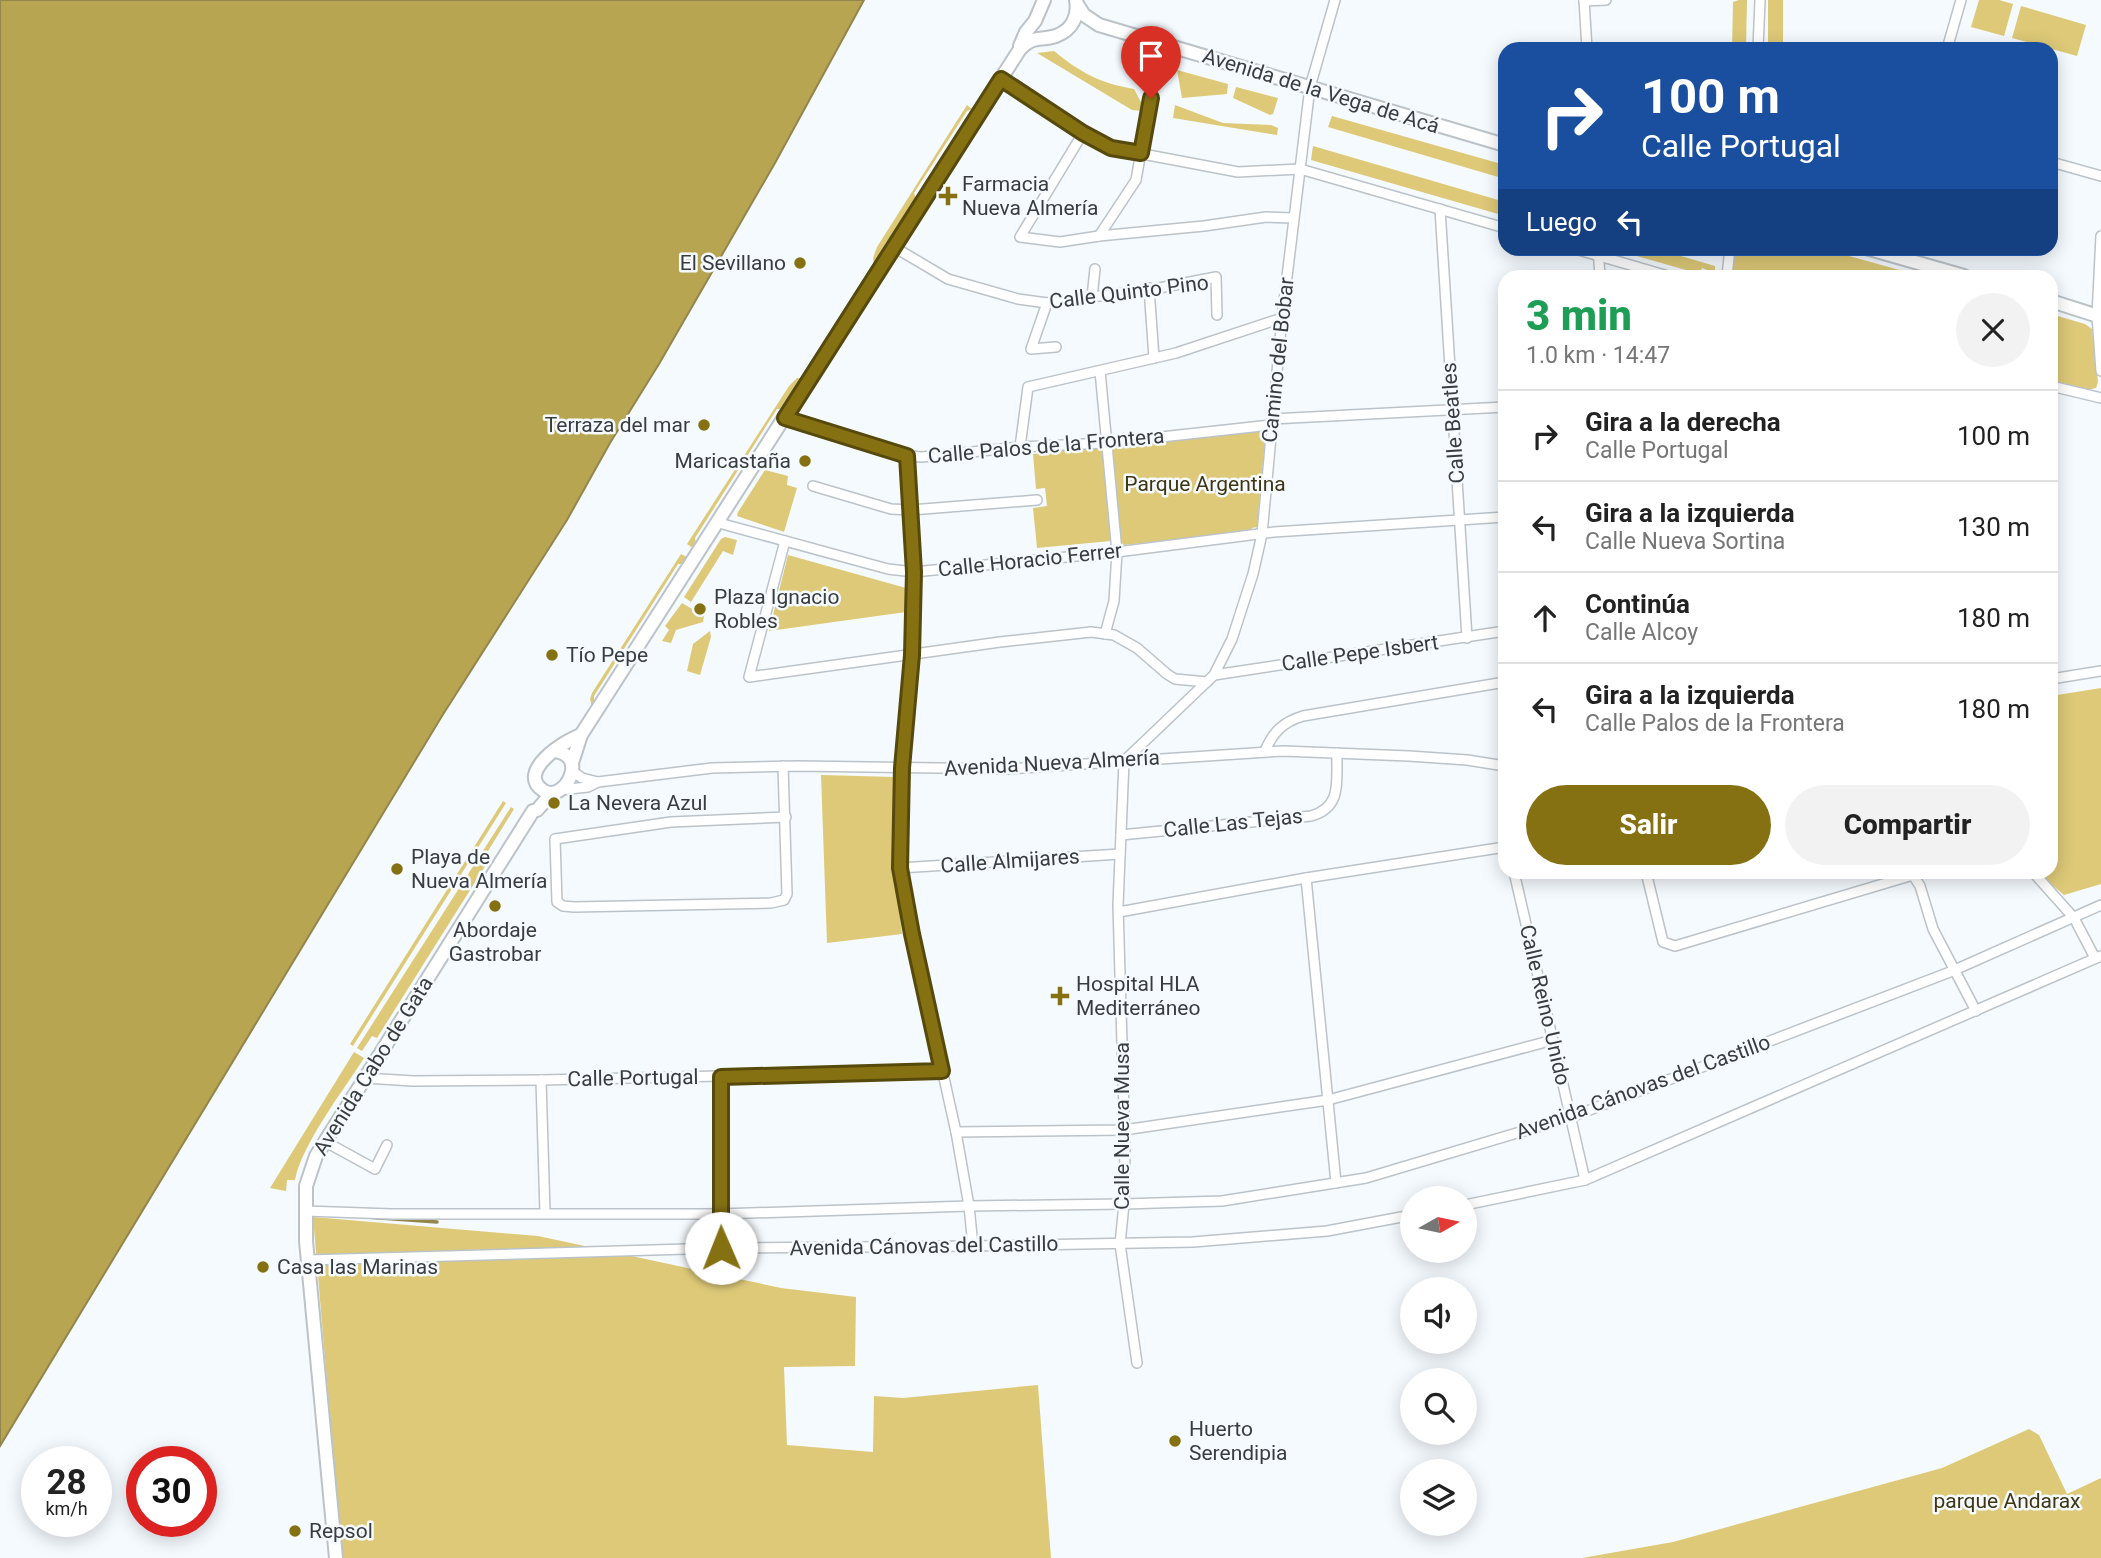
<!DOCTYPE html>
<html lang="es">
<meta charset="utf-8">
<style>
body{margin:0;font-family:Roboto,sans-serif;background:#f2f2f2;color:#222;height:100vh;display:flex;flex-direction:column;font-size:26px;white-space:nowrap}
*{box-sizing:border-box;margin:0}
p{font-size:23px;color:#767676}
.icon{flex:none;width:38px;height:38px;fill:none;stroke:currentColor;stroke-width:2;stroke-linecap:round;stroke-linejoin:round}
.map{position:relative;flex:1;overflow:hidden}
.details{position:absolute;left:1498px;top:270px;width:560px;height:609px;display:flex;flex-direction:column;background:#fff;border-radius:21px;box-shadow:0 4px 18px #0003}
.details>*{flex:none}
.banner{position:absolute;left:1498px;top:42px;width:560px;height:214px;border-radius:21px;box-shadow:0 4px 18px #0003;background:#1a4fa0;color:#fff;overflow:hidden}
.needle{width:46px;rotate:81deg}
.controls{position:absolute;left:1400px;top:1186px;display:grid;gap:14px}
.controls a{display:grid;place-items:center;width:77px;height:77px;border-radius:50%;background:#fff;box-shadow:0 4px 18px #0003;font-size:35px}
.speed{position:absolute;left:21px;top:1446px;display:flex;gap:14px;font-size:35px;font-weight:700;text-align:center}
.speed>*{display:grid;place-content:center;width:91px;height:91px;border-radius:50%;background:#fff;box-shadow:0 4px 18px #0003;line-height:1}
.speed small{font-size:18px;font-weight:400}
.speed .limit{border:10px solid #d22;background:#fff;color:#111}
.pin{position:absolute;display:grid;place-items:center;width:60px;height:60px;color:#fff;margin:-72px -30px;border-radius:50% 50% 50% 0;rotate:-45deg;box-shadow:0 0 7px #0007}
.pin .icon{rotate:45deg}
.me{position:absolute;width:77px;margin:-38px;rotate:359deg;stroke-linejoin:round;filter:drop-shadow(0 0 5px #0008)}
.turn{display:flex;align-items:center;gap:24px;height:147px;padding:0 28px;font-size:32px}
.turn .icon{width:91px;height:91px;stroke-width:2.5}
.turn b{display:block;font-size:49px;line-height:60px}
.then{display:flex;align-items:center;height:66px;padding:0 28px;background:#0003;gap:14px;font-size:26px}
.round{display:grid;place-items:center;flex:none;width:74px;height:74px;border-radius:37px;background:#f2f2f2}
.summary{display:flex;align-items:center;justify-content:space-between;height:119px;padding:0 28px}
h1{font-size:42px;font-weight:800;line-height:52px;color:#1e9e55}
.cta{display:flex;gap:14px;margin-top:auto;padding:14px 28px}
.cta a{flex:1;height:80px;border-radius:42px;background:#857112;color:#fff;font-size:28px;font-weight:800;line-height:80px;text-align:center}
.cta a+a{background:#f2f2f2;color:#222}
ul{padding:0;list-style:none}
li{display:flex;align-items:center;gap:21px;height:91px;padding:0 28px;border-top:2px solid #e0e0e0}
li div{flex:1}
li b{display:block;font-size:26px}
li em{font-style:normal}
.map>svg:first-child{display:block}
</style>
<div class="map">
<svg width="2101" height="1558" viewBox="0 0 2101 1558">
<rect width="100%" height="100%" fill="#f5fafe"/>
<g fill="#ddc977">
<path d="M1739,0h8l-1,49h-14l1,-47z"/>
<rect x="1768" y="0" width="15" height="49"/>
<path d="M1979,0h20l14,4 -9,32 -33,-9z"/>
<path d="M2021,6l65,19 -9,31 -65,-18z"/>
<path d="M1054,51c27,22 46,32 80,38l8,15v7l-10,-1 -95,-57z"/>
<path d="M1177,70l51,14 -1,10 -45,4z"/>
<path d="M1236,87l42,11 -5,16 -3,1 -37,-17z"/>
<path d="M967,105l5,4 -5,2 -53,82 2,6 -42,65 -1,-6 4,-11z"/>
<path d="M1175,105l48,18 48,2 7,3 -1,7 -104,-17z"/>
<path d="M1332,116l173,49v14l-177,-52z"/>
<path d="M1313,146l192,56v14l-194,-56z"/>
<path d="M1736,248l88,1 97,27h-189z"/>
<path d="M1612,249h45l58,17v10h-4l1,-4 -10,-4 -2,6z"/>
<path d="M2051,314l34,10 7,5 6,53 -2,6 -9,2 -36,-10z"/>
<path d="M797,378h4l-19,31h-5l-82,129 1,6 -3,4 -6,-4 102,-158z"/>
<path d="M1266,429l-9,98 -5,1 -1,4 -128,13 -2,-5 -84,8 -4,-40 14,-2 -2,-18 -9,1 -3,-35z"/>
<path d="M765,470l23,6 -1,9 10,3 -13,44 -47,-16 1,-4z"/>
<path d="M725,537l12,3 -4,15 -10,-4 -32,51 -7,-5 37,-58z"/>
<path d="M681,554l6,3 -4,7h-5l-84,132v5l-2,5 -2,-7 2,-6z"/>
<path d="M788,555l118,33v24l-137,19z"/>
<path d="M682,603l22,13 -1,6 -27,8 -5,13 -9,-2 7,-11 -4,-4z"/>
<path d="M710,631l1,6 -11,38 -13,-4 6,-27z"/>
<path d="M2101,688v196l-37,11 -27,-23h14v-176z"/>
<path d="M821,775l74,2 -2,77 9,80 -75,9z"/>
<path d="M503,801l3,2 -153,243 -3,-2z"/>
<path d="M511,807l3,2 -26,42 1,9 -112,178 -5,-2 -10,15 -5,-3z"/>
<path d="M354,1052l10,6c-21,33 -62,86 -69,122h-8l-1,11 -16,-3z"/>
<path d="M313,1217l225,19 243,52 75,9 -1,69 -71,1 3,78 86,7 1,-56 29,2 135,-13 13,173h-709z"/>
<path d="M2029,1429l10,6 28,59 34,-16v80h-519l91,-16 269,-74z"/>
</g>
<path fill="#b8a552" stroke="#92864c" stroke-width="2" d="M0,0h864l-89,163 -116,201 -49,79 -43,77 -125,196 -442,730z"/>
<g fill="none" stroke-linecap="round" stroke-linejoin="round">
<path stroke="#92864c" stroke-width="3.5" d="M366,1217l71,5"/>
<defs>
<g id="minor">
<path d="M1584,0l3,49"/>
<path d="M1584,1l22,-1"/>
<path d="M1758,49l2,-49"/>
<path d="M1947,49l14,-49"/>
<path d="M1001,79l82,54 28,15 127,24 62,-3 205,59"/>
<path d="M1083,133l-63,104 40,5 39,-6 105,-10 62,-9 27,1"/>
<path d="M2051,162l50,14"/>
<path d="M1440,209l27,429"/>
<path d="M1099,236l37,-56 24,-137"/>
<path d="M2101,236l-4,80 4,55"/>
<path d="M894,247l54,32 70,20 29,4 112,-15 57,-11 1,38"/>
<path d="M1572,248l96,28"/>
<path d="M1598,248l2,28"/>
<path d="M1727,276l3,-28"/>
<path d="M1149,288l5,70"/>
<path d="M1092,297l3,-28"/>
<path d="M1047,303l-16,46 25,-2"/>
<path d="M1100,371l17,181 -3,49 -9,33"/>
<path d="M2051,386l50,12"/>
<path d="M785,418l122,38 15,1 98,-10 86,-4 165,-18"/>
<path d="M1272,419l233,-12"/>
<path d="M1020,447l8,-60 148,-34 106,-35"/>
<path d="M907,456l7,116 -2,83 -10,113 -3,79 1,21 12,66 44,198 13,74 4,40"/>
<path d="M813,486l78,23 20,1 126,-10"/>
<path d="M719,523l169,46 26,3 203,-20 157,-20 231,-15"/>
<path d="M785,541l-36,136 251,-35 91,-10 23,3 23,13 30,26 8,5 32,3"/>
<path d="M1214,675l291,-44"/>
<path d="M2051,679l50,-8"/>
<path d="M1265,751c8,-19 18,-29 38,-35l202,-34"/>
<path d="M783,766l4,128 -3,6 -13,3 -197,4 -11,-1 -6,-4 -2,-63 116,-17 115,-5"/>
<path d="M572,771l10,7 16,4 114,-14 86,-2 209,3 276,-18 126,5 58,4 38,6"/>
<path d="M560,790l28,-3 10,-5"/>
<path d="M1121,835l190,-19c32,-9 25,-36 26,-63"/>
<path d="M900,868l220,-14"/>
<path d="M1514,872l71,308"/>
<path d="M1646,872l17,70 12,4 238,-71"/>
<path d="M1911,872l9,14 13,43 43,82"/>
<path d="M2033,872l41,46 21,40"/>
<path d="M1306,878l30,305"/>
<path d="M1119,912l187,-34 199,-31"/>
<path d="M721,1077v171"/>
<path d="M365,1078l48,3 128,-1 401,-9"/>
<path d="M541,1080l4,133"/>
<path d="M956,1132l168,-2 204,-30 225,-60"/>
<path d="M324,1141l51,28 12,-24"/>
<path d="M1465,1205l120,-25 516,-224"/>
<path d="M305,1211l87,3h329l248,-8 155,-2 98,-3 144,-23 208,-62 376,-144 151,-67"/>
<path d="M308,1260l413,-12 252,-2 220,-4 134,-11 85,-16"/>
<path d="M1137,1363l-17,-119 4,-40 1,-56 -7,-243 6,-144 90,-86 18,-36 21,-65 9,-40 20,-216 28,-231 25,-87"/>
</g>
<g id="secondary">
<path d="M1077,4l7,11 15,10 406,120"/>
<path d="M1020,46l6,-14 9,-11 9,-21"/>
<path d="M1866,248l98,28"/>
<path d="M2051,301l50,16"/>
<path d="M555,751c35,5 9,52 -11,40 -30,-19 22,-51 37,-56"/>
<path d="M572,763l9,-28 439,-686c13,-14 20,-8 36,-13 16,-6 23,-20 20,-36"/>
<path d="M336,1558l-30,-317v-55l10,-30 217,-345 4,-1 15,-17"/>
</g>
</defs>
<use href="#minor" stroke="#bbc3c9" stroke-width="12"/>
<use href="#secondary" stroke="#bbc3c9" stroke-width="16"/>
<use href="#minor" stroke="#fff" stroke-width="9"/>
<use href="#secondary" stroke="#fff" stroke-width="12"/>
</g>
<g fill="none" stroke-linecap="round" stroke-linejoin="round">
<defs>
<path id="route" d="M721,1248v-171l221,-6 -30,-137 -12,-66 2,-100 10,-113 2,-83 -7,-116 -122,-38 216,-339 82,54 28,15 30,5 10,-55"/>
</defs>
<use href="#route" stroke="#56490c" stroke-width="18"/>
<use href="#route" stroke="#857112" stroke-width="12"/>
</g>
<g fill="#857112" stroke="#f5fafe" stroke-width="2.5">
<path d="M944.5 185.5h7v7h7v7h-7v7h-7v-7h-7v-7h7z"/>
<circle cx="800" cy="263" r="7"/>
<circle cx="704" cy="425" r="7"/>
<circle cx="805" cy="461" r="7"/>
<circle cx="700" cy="609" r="7"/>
<circle cx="552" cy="655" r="7"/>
<circle cx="554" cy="803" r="7"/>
<circle cx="397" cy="869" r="7"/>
<circle cx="495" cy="906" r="7"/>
<path d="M1056.5 985.5h7v7h7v7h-7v7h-7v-7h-7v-7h7z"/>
<circle cx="263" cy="1267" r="7"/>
<circle cx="1175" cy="1441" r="7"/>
<circle cx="295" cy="1531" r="7"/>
</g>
<g text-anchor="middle" stroke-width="5" stroke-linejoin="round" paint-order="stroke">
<g font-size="21" fill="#3a3d3f" stroke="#f5fafe">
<text transform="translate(1321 91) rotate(17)" y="7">Avenida de la Vega de Acá</text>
<text transform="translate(1129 292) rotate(-7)" y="7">Calle Quinto Pino</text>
<text transform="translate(1278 360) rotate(-84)" y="7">Camino del Bobar</text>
<text transform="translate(1453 423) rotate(-94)" y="7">Calle Beatles</text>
<text transform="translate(1046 446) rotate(-5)" y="7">Calle Palos de la Frontera</text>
<text transform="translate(1030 560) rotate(-6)" y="7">Calle Horacio Ferrer</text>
<text transform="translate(1360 653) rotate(-8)" y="7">Calle Pepe Isbert</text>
<text transform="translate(1052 763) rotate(-3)" y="7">Avenida Nueva Almería</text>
<text transform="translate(1233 823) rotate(-6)" y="7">Calle Las Tejas</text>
<text transform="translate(1010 861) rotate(-4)" y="7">Calle Almijares</text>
<text transform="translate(1545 1005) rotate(77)" y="7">Calle Reino Unido</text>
<text transform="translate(373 1066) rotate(-58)" y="7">Avenida Cabo de Gata</text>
<text transform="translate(633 1078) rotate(-1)" y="7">Calle Portugal</text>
<text transform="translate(1643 1087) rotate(-20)" y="7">Avenida Cánovas del Castillo</text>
<text transform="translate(1122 1126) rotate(-90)" y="7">Calle Nueva Musa</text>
<text transform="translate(924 1246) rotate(-1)" y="7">Avenida Cánovas del Castillo</text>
</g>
<g font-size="21" fill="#3a3d3f" stroke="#f5fafe" text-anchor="start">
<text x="962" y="191">Farmacia<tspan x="962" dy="24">Nueva Almería</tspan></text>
<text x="786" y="270" text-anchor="end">El Sevillano</text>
<text x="690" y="432" text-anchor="end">Terraza del mar</text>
<text x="791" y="468" text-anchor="end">Maricastaña</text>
<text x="714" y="604">Plaza Ignacio<tspan x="714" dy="24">Robles</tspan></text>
<text x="566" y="662">Tío Pepe</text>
<text x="568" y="810">La Nevera Azul</text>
<text x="411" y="864">Playa de<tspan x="411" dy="24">Nueva Almería</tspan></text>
<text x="495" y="937" text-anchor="middle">Abordaje<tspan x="495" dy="24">Gastrobar</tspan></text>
<text x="1076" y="991">Hospital HLA<tspan x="1076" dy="24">Mediterráneo</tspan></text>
<text x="277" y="1274">Casa las Marinas</text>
<text x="1189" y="1436">Huerto<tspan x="1189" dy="24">Serendipia</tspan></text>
<text x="309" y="1538">Repsol</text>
</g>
<g font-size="21" fill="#3f3712" stroke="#f5fafe">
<text x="1205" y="491">Parque Argentina</text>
<text x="2007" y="1508">parque Andarax</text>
</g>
</g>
</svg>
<div class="controls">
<a><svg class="needle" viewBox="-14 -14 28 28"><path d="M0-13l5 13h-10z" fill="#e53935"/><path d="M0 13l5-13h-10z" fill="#767676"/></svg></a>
<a><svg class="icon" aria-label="sound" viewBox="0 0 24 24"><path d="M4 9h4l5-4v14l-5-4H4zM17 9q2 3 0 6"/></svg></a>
<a><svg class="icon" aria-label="search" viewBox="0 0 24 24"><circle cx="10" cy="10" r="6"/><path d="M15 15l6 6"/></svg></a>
<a><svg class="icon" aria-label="layers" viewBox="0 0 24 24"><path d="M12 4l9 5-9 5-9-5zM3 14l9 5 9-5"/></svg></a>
</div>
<div class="speed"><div>28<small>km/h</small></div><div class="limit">30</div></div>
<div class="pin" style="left:1151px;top:98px;background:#d93025"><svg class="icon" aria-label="arrive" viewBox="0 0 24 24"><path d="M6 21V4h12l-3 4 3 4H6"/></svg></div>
<svg class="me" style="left:721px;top:1248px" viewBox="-20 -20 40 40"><circle r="19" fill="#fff"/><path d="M0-13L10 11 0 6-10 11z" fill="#857112"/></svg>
<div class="banner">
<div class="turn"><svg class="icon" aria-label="right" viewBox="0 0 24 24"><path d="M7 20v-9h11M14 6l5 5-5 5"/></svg><div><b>100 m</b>Calle Portugal</div></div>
<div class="then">Luego<svg class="icon" aria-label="left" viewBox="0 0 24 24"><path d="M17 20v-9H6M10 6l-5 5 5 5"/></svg></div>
</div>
<section class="details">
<div class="summary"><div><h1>3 min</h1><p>1.0 km · 14:47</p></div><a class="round"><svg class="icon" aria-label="close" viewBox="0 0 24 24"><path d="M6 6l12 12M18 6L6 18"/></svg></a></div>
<ul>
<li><svg class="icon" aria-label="right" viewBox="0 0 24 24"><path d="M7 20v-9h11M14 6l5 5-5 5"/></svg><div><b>Gira a la derecha</b><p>Calle Portugal</p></div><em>100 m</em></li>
<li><svg class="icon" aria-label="left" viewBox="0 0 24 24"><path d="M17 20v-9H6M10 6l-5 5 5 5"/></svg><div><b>Gira a la izquierda</b><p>Calle Nueva Sortina</p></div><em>130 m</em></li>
<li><svg class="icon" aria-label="ahead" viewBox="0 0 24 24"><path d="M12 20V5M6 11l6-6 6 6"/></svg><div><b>Continúa</b><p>Calle Alcoy</p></div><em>180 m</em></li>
<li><svg class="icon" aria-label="left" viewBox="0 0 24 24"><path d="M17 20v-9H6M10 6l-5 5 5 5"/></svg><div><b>Gira a la izquierda</b><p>Calle Palos de la Frontera</p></div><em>180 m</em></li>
</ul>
<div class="cta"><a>Salir</a><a>Compartir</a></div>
</section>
</div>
